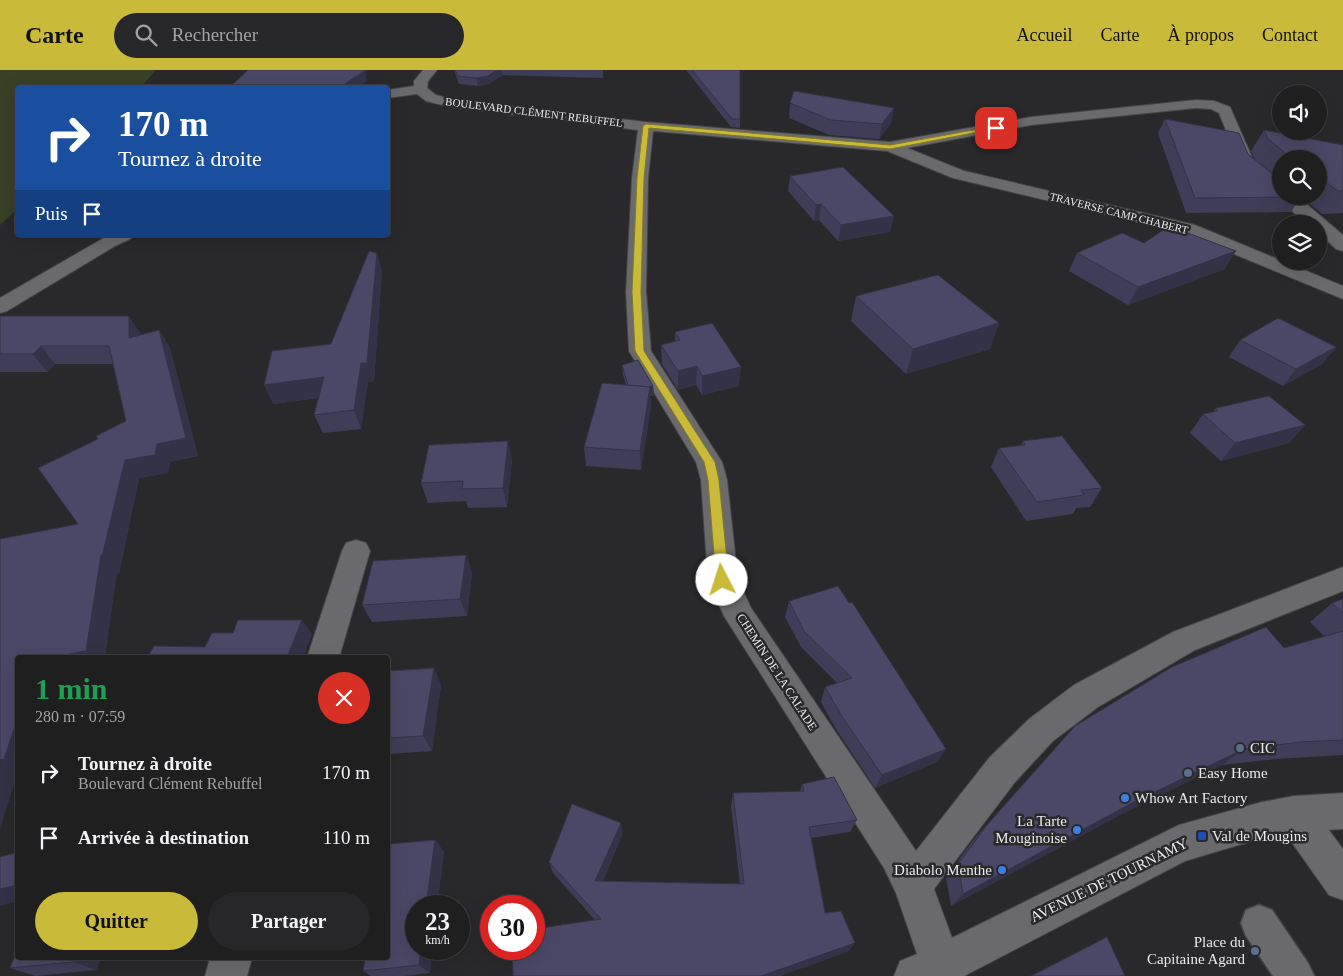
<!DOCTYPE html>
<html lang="fr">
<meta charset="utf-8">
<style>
body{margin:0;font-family:Georgia,serif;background:#272729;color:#f1f3f6;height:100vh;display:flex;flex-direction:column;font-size:19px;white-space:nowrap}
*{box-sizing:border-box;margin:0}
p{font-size:16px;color:#a1a2a5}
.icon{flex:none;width:28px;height:28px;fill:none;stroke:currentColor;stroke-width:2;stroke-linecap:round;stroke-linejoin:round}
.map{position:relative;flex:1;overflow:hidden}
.drawer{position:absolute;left:15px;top:585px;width:375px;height:305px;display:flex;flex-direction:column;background:#1f1f20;border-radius:5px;box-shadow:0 5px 20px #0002,0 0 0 1px #3c3d3e}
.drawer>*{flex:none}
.hud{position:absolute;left:15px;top:15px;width:375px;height:152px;border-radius:5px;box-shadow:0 5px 20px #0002,0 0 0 1px #3c3d3e;background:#1a4fa0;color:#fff;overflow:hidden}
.buttons{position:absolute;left:1272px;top:15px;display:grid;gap:10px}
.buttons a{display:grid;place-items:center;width:55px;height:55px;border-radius:50%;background:#1f1f20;box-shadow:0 5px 20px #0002,0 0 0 1px #3c3d3e;font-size:25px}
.speed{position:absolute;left:405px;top:825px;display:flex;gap:10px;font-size:25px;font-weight:700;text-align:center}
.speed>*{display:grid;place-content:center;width:65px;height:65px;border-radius:50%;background:#1f1f20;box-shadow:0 5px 20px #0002,0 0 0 1px #3c3d3e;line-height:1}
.speed small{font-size:12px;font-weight:400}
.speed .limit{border:8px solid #d22;background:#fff;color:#111}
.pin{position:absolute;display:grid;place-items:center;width:42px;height:42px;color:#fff;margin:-21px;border-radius:10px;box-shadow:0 2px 8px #0006}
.me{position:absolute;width:55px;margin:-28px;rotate:355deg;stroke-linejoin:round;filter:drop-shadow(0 0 4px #0008)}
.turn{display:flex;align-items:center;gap:18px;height:105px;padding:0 20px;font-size:22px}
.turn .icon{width:65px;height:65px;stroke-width:2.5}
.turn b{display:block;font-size:35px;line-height:42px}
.then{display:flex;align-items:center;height:48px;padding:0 20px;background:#0003;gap:10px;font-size:19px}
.round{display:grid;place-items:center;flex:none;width:52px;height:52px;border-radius:26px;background:#272729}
.headline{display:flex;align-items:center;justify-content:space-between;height:85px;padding:0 20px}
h1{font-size:30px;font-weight:700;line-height:38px;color:#1e9e55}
.cta{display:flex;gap:10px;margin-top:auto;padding:10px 20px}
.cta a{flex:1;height:58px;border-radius:30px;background:#caba3a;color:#111;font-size:20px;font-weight:700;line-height:58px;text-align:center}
.cta a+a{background:#272729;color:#f1f3f6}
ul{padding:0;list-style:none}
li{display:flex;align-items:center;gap:15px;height:65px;padding:0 20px}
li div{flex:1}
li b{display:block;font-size:19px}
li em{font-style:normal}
header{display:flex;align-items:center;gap:30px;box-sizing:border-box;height:70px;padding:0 25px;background:#caba3a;color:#111}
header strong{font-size:24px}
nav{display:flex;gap:28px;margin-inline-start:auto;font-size:18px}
.search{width:350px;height:45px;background:#272729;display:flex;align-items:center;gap:12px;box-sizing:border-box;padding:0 18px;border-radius:28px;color:#a1a2a5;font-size:19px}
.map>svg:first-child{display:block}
</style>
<header>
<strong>Carte</strong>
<div class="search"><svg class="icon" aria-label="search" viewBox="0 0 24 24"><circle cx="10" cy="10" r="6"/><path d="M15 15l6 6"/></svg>Rechercher</div>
<nav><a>Accueil</a><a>Carte</a><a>À propos</a><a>Contact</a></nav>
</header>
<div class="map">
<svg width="1343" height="906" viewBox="0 0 1343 906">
<rect width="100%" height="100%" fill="#29292b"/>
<path fill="#384026" d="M0,0h156l-15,17 -123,1 -1,121 -17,16z"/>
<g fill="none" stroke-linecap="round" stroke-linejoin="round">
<defs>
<path id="service" d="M1259,835l13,5 36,53 6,13h-41l-27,-40 -5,-13 5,-13z"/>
<g id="minor">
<path d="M423,0h14l-9,11 -1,7 9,7 14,4 196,23 244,20 141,-25 165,-17 18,1 16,6 24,55 27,23v11h16l46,39v16l-7,-2 -17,-16v-9h-12l-66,-57 -22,-54 -8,-4 -15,-1 -165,17 -124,23 57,23 231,54 148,61v13l-160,-66 -230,-55 -66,-27 -234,-20 -5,47 -2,114 5,59 71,111 5,18 11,100 13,28 165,243 73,-93 40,-39 45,-34 99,-53 170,-65v24l-148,59 -97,57 -45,34 -38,41 -81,107 18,49 227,-113 83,-23 32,-6 49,-3v36l-49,3 -32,6 -77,23 -221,115h-70l6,-15 17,-7 -21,-61 -12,-25 -160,-252 -16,-36 -7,-100 -5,-18 -67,-111 -3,-59 6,-114 6,-48 -188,-23 -24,-6 -9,-7 -29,4v-8l26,-4v-5z"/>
<path d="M109,165h24l-3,4 -15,7 -108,65 -7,2v-15z"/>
<path d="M356,470l10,3 4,8 -31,107h-32l35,-107 4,-8z"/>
<path d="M210,888h42l-5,18h-42z"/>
</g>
<path id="tertiary" d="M1294,726l13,5 36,48v51l-14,-5 -48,-68 -5,-13 5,-13z"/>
</defs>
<use href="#service" stroke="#454547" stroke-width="3"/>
<use href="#minor" stroke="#454547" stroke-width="2"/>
<use href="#tertiary" stroke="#454547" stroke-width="2"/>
<use href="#service" fill="#6a6a6d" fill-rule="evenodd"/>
<use href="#minor" fill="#6a6a6d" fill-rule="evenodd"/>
<use href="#tertiary" fill="#6a6a6d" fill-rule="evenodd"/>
</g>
<g fill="#403d58">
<path d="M454,0h149v8l-100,-3 -14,9 -11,2 -19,-2z"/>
<path d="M686,0h53l1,49v9l-9,-1z"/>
<path d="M790,33l104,5 -3,15 -12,16 -50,-4 -40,-17z"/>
<path d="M1165,49l83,35 7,5 -4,-8 13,-21 79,15v68l-21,1 -22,-18h19v-37h-38v37l19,1 -9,15 -105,1 -28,-80z"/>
<path d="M790,106l104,40 -4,16 -52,9 -19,-21 -5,1 -26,-30z"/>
<path d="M1144,173l81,26 -97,36 -59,-34 8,-18z"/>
<path d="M382,201l-8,110 -6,1 -7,47 -38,4 -9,-18 4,-17 -45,6 58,-60z"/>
<path d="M856,226l143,27 -9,26 -84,25 -55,-53z"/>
<path d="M0,246l141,19 18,-5 11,18 28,108 -28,6 -2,11 -29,5 -20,96 -2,-1 -99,85 -2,119 -16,51v-289l78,-15 20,-85 28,-18 -13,-57h-58l-8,8h-47z"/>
<path d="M675,262l64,54 -37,9 -6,-10 -18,5 -16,-26 -1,-19 14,-4z"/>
<path d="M1240,270l96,7 -14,17 -39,22 -54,-29z"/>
<path d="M622,295l31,21 1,10h-4l1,10 -10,64 -55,-4 -2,-19 42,-62 -3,-10z"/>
<path d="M1216,338l89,17 -16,18 -68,18 -31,-28 13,-19 10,-2z"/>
<path d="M1023,371l79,47 -12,19 -14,1 -3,6 -47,7 -35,-54 8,-19 22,-3z"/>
<path d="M512,391l-5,46 -39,1 -2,-7 -38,2 -7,-20z"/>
<path d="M466,485l6,18 -5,43 -95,6 -10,-17z"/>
<path d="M1343,529v156l-67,4 -54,6 -106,52 -165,89 -5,-29 28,-38 101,-113 209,-78 40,-12 -14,-14 22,-19z"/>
<path d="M789,531l60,2 97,146 -9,13 -62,26 -39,-59 -15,-27 4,-15 12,-4 -36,-36 -16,-30z"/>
<path d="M388,601l53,14 -9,66 -44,3z"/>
<path d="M802,714l55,36 -7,12 -39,6 14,75 23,39 -253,-32 -42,-47 -4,-11 72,-39 1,12 -19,46 137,3 -9,-78 2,-13 67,-2z"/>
<path d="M435,770l9,12 -7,54h-21v43h16l-2,24 -26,3h-33l-8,-5z"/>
<path d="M101,888l-5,12 -61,6 -25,-8z"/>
</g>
<g fill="#343247">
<path d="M364,0h2l1,11 -11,7h-17z"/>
<path d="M497,0h5l1,5 -14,9 -11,2 -2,-8z"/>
<path d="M894,38l-3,15 -12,16 3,-15z"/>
<path d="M821,134l-2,16 -5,1 2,-16z"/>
<path d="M894,146l-4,16 -52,9 3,-16z"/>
<path d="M1236,181l-11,18 -97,36 10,-18z"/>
<path d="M377,183l5,18 -8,110 -6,1 -7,47 -7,-19z"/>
<path d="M129,246l12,18 -12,4z"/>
<path d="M999,253l-9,26 -84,25 7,-25z"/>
<path d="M159,260l11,18 28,108 -28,6 -2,11 -29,5 -20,96 -2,-1 -12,85h-47l43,-103z"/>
<path d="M41,276l14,18 -8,8 -14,-18z"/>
<path d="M1336,277l-14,17 -39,22 13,-17z"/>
<path d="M697,296l-1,19 -18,5v-19z"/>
<path d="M741,297l-2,19 -37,9v-19z"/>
<path d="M324,307l8,19 -59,8 -9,-19z"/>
<path d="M653,316l1,10h-4l1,10 -10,64 -1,-19 -11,-60z"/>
<path d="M1305,355l-16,18 -68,18 14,-18z"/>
<path d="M508,371l4,20 -5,46 -4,-19z"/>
<path d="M466,485l6,18 -5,43 -7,-17z"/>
<path d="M302,550l10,14 -9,24h-16z"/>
<path d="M434,598l7,17 -9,66 -9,-15z"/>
<path d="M18,647v59l-2,1 -16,51v-68z"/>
<path d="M946,679l-9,13 -62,26 7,-13z"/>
<path d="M1244,679l-22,16 -106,52 -165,89 12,-12 171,-92z"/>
<path d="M621,753l1,12 -24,57 -3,-11z"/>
<path d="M435,770l9,12 -7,54h-11z"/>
<path d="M18,815v16l-18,5v-17z"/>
<path d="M855,873l-7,9 -68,24h-19z"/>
<path d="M421,879h11l-2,24 -11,-8z"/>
<path d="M75,888h26l-5,12 -23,-8z"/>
</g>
<g fill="#4b4766" stroke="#343247">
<path d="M248,0h116v1l-25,17h-110z"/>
<path d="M455,0h42l-9,6 -12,2 -18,-2z"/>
<path d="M692,0h47l1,1v48h-8z"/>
<path d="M794,21l100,17 -12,16 -51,-4 -41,-17z"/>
<path d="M1165,49l74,14 9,21 33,27v15l19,1 -105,1z"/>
<path d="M1264,60l79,15v46h-5l-19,-14v-18h-26l-25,-20z"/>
<path d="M843,97l51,49 -53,9 -20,-21 -5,1 -26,-29z"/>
<path d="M1169,156l67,25 -98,36 -61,-34 45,-20 22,10z"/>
<path d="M369,181l8,2 -10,110h-6l-7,47 -40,5 10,-38 -60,8 8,-34 59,-7z"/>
<path d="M938,205l61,48 -86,26 -57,-53z"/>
<path d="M0,246h129v22l30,-8 27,108 -29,6 -2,11 -30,5 -23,97 -1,-2 -15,96 -27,5 -1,2h-40v59l-14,42 -4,1v-221l78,-15 -40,-56 60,-29 -2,-3 30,-15 -17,-75h-68l-8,8h-33z"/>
<path d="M1278,248l58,29 -40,22 -56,-29z"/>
<path d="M712,253l29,44 -39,9 -5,-10 -19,5 -17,-26 19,-5 -5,-8z"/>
<path d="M638,290l15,26 -4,1 -21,-2 -6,-20z"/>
<path d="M602,313l48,4 -10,64 -56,-4z"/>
<path d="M1269,326l36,29 -70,18 -32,-29 15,-3 -2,-3z"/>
<path d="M1062,366l40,52 -21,2 3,5 -47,7 -38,-54 26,-3 -2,-4z"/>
<path d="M508,371l-5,47 -41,1 1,-8 -42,2 8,-38z"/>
<path d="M466,485l-6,44 -98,6 11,-44z"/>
<path d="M838,516l11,17 3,-1 94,147 -64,26 -41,-60 -16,-28 27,-9 -48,-47 -15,-30z"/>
<path d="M1343,529v14l-11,-10z"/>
<path d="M238,550h64l-15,38h-140l7,-12 51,1 7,-14h21z"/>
<path d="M1266,557l18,21 59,-17v109l-43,2 -56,7 -110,53 -171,92 -5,-30 29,-39 88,-99 97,-59z"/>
<path d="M434,598l-11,68 -35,2v-67z"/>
<path d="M834,707l23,43 -48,7 16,86 16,-2 14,32 -94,33h-248l-1,-27h22v-20l67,-10 -52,-57 23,-58 49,19 -26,58 149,3 -11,-91 71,-2 -2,-7z"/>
<path d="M435,770l-9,66h-10v43h5l-2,16 -56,6 2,-13h23v-114z"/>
<path d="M18,782v33l-18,4v-32z"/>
<path d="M1107,867l18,39h-94z"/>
<path d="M18,879v9h57l-2,4 -63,6z"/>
</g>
<path fill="#caba3a" stroke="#837926" d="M646,54l244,21 106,-19 3,2 -109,21 -241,-21 -5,50 -3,114 3,59 71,111 4,18 10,100 -2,3h-9l-2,-3 -8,-100 -4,-18 -69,-111 -3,-59 5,-114 6,-52z"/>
<g fill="#5c6f8a" stroke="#29292b" stroke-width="2">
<circle cx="1240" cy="678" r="5"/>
<circle cx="1188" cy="703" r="5"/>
<circle cx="1255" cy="881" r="5"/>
</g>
<g fill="#3f7fe0" stroke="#29292b" stroke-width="2">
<circle cx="1125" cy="728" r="5"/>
<circle cx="1077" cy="760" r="5"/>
<circle cx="1002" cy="800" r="5"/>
</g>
<rect fill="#1a4fb4" stroke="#29292b" stroke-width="2" x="1197" y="761" width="10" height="10" rx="2.5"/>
<g text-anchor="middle" stroke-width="5" stroke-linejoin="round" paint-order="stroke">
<g font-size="11" fill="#e9e8ea" stroke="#29292b">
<text transform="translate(534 42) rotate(7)" y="4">BOULEVARD CLÉMENT REBUFFEL</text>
<text transform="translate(1119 143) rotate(14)" y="4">TRAVERSE CAMP CHABERT</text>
</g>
<g font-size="12" fill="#e9e8ea" stroke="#29292b">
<text transform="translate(777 602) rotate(57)" y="4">CHEMIN DE LA CALADE</text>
</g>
<g font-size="15" fill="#e9e8ea" stroke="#29292b" text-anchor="start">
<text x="1250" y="683">CIC</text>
<text x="1198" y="708">Easy Home</text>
<text x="1135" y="733">Whow Art Factory</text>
<text x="1067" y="756" text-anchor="end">La Tarte<tspan x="1067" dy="17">Mouginoise</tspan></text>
<text x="1212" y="771">Val de Mougins</text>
<text x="992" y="805" text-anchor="end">Diabolo Menthe</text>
<text x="1245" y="877" text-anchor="end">Place du<tspan x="1245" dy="17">Capitaine Agard</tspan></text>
</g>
<g font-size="15" fill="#e9e8ea" stroke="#29292b">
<text transform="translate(1109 810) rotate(-26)" y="5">AVENUE DE TOURNAMY</text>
</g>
</g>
</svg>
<div class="buttons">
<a><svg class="icon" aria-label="sound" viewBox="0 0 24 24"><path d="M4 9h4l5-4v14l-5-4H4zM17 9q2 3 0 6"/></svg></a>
<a><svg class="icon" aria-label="search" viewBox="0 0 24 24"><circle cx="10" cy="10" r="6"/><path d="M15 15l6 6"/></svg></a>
<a><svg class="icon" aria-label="layers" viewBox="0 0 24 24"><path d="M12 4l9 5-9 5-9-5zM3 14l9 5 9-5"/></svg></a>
</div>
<div class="speed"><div>23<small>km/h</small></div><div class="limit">30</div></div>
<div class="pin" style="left:996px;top:58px;background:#d93025"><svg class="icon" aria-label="arrive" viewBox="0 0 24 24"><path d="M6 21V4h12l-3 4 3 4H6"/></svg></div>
<svg class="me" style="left:722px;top:510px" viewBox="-20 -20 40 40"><circle r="19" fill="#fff"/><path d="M0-13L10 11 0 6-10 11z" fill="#caba3a"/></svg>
<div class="hud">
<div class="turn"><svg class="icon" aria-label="right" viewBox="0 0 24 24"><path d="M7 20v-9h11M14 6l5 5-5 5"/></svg><div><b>170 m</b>Tournez à droite</div></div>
<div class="then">Puis<svg class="icon" aria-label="arrive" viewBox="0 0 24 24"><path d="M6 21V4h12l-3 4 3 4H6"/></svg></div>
</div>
<section class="drawer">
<div class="headline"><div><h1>1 min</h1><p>280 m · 07:59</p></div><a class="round" style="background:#d93025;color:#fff"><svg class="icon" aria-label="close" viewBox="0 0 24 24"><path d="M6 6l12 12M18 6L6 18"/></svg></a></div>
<ul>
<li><svg class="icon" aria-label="right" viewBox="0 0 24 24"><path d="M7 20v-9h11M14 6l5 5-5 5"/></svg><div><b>Tournez à droite</b><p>Boulevard Clément Rebuffel</p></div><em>170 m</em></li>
<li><svg class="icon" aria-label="arrive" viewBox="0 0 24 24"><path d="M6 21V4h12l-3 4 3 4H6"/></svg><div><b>Arrivée à destination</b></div><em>110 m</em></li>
</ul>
<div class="cta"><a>Quitter</a><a>Partager</a></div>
</section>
</div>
